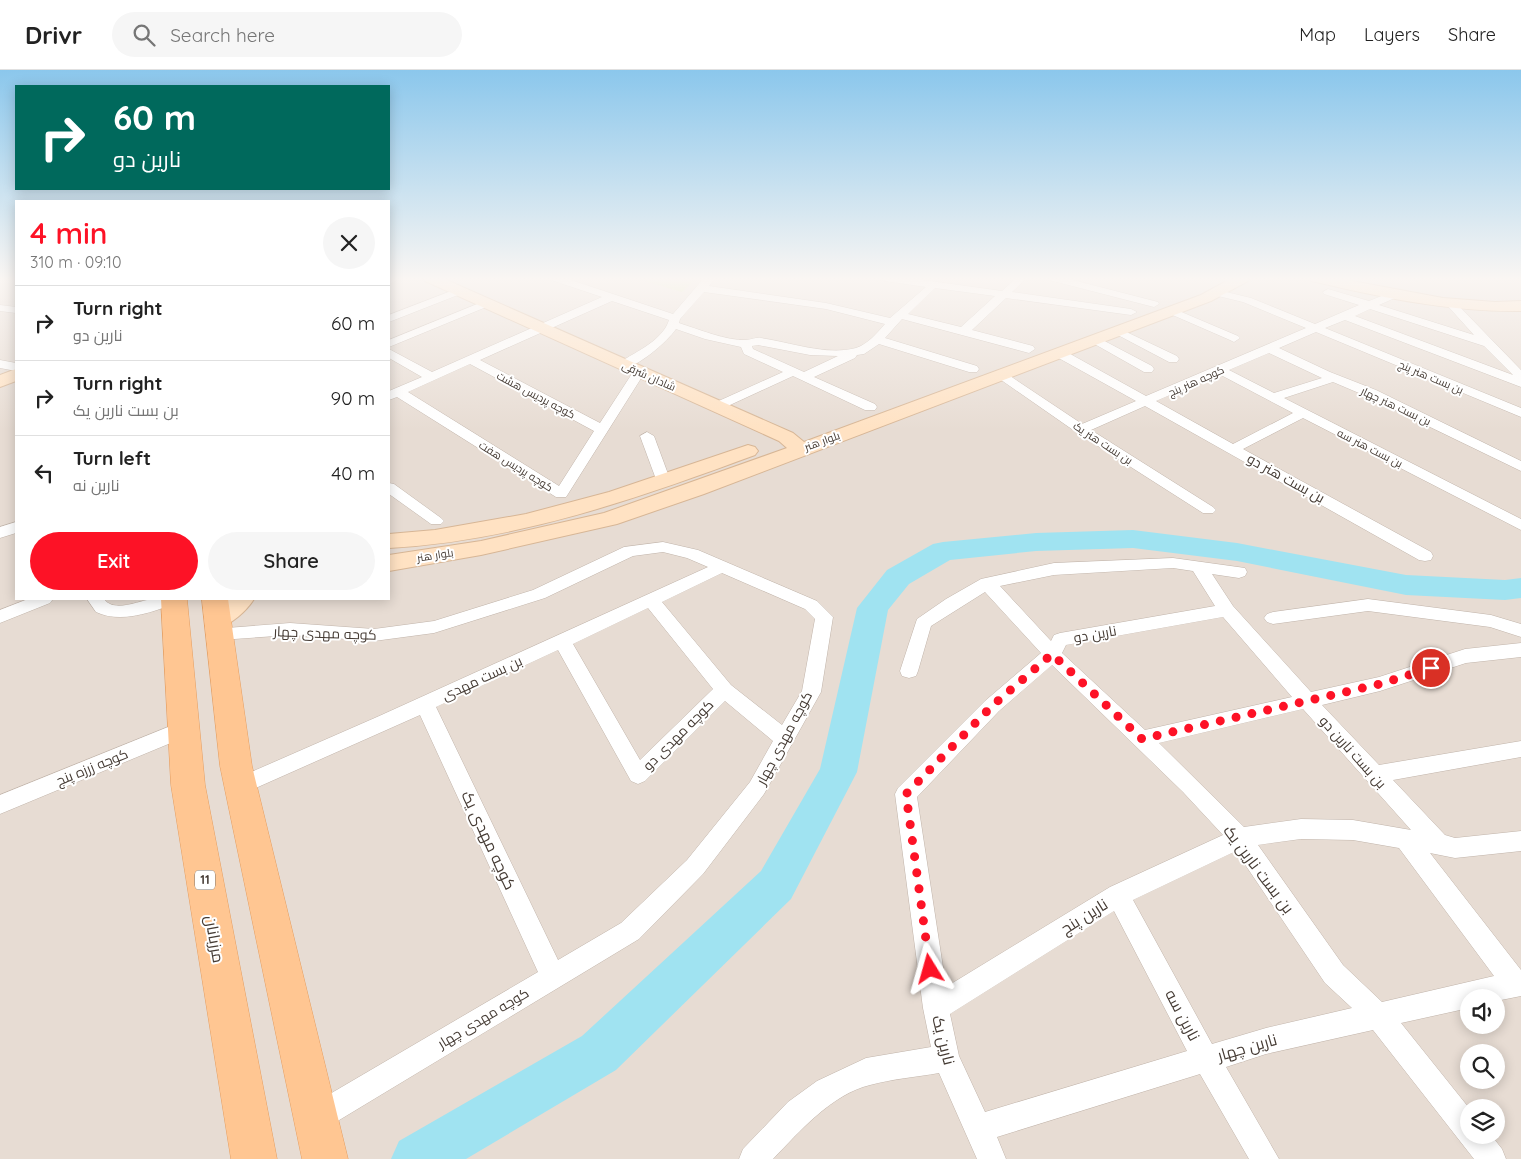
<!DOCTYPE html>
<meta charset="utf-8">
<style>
body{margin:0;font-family:Quicksand,Cairo,sans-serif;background:#f6f6f6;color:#222;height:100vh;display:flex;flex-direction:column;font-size:19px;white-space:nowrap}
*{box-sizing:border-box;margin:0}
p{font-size:16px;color:#767676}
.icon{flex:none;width:28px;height:28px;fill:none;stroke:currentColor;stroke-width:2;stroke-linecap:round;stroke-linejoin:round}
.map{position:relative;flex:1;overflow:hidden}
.panel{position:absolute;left:15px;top:130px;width:375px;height:400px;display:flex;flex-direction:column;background:#fff;border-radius:0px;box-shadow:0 2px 12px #0003}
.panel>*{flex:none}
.guide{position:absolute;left:15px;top:15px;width:375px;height:105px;border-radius:0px;box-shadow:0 2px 12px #0003;background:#00695c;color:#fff;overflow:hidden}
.fabs{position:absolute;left:1460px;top:919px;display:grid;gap:10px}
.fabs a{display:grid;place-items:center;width:45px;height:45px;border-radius:50%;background:#fff;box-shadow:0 2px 12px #0003;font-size:25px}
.pin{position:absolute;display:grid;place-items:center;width:42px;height:42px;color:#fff;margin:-21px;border:2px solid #fff;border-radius:50%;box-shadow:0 1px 5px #0007}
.me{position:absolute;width:55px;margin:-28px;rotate:352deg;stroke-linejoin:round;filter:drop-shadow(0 0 4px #0008)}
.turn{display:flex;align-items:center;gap:18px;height:105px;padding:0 15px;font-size:22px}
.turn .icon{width:65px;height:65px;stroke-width:2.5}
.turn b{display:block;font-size:35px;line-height:42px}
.round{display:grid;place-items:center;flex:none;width:52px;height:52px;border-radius:26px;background:#f6f6f6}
.summary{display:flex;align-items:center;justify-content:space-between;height:85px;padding:0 15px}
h1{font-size:30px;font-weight:600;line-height:38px;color:#fd1226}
.action{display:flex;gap:10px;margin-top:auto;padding:10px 15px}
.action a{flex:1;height:58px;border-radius:30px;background:#fd1226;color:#fff;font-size:20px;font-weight:600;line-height:58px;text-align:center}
.action a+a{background:#f6f6f6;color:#222}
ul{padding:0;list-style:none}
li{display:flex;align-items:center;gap:15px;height:75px;padding:0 15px;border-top:1px solid #e0e0e0}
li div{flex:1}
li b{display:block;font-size:19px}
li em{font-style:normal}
header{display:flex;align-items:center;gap:30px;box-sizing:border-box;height:70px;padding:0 25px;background:#fff;border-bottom:1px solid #e0e0e0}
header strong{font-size:24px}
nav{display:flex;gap:28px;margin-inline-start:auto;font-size:18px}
.search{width:350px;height:45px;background:#f6f6f6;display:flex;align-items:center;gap:12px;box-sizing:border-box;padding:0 18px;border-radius:28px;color:#767676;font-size:19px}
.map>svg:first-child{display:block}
</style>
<header>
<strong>Drivr</strong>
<div class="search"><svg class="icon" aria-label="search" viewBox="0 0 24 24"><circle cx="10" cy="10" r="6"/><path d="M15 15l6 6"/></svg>Search here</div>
<nav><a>Map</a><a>Layers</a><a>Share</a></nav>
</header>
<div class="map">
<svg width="1521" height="1089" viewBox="0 0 1521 1089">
<rect width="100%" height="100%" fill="#f3ebe5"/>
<path fill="#e7dcd3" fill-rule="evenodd" d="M0,208h16v321h373v-321h1132v881h-1521zM1469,928h27v27h-27zM1469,982h27v28h-27zM1469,1038h27v27h-27z"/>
<path fill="#dbe8ad" d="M634,208h63l-15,14z"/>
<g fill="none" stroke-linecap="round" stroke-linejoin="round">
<path fill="#a0e3f1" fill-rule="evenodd" d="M1133,460l104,13 169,32 99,5 16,-2v20l-16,2 -99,-5 -169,-34 -104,-13 -97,3 -86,9 -41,24 -21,26 -31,162 -66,127 -175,171 -150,89h-75l8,-18 183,-105 179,-165 59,-102 37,-161 30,-38 46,-26 10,-2 93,-9z"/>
<defs>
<g id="street">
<path d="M389,208h12l-12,6z"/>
<path d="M550,208h15l108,36 31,-36h8l1,2 -4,6 117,17 64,15 36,-31 -41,-6 -5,-3h28l94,13 14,-13h11l-15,14 119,17 6,3 -6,3 -125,-17 -34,32 61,16 2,3 -6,4 -127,-34 -17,19 92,28 2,3 -2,3h-8l-90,-28 -15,10 -7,1 -2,3 -41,19 61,27 2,3 -2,3h-10l-72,-34 -76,35 -7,-4 2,-3 71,-32 -39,-18 -3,-7 -36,-8 -29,-10c-8,12 -42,42 -56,39l-2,-3 2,-3c16,-10 43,-22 49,-42l-57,-19 -132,59 120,63 35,-54h8l2,3 -77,122 -2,3h-10l-159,-100 -8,3v-9l33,-14 -33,-19v-9l43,23 170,-75 -51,-17zM935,218l60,8 -34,31 -53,-13zM704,222l122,17 59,15c-8,9 -17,20 -29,24 -29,8 -67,-6 -95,-10 -5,-1 -10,2 -15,2 -19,1 -48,-11 -67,-17l1,-4zM758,275l52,10 28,1 -34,16 -51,-23 -1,-3zM470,294l124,67 -35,55 -151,-94z"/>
<path d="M1048,208h17l93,24 1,2 -5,3 -105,-27z"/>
<path d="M459,218l5,3 -1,2 -74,29v-7z"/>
<path d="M1328,219l41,12 20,-8h8l1,2 -1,2 -18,8 95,30 -28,-31 5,-3 4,1 66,68v17l-176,-67 -20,8 196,80v9l-205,-85 -37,16 51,24 46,18 145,71v10l-155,-75 -33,-14 -49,16 237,121v11l-218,-112 -60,31 188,103 2,4 -2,4 -6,1 -6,-1 -274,-154 -54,24 122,77 3,3 -3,3h-10l-127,-81 -82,-57 2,-3h8l78,52 54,-23 -81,-45 -2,-3 2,-3h8l83,46 160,-68 -63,-26 -29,-7 -1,-2 1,-2 4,-1 33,8 64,26 44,-19 -35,-11 -1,-2zM1370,239l114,37 29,29 -158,-59zM1269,283l53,25 -48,15 -45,-23zM1219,304l74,39 -60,31 -77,-43z"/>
<path d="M487,230l4,1 1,2 -1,2 -102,42v-7z"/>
<path d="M0,235l16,2v6l-16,-2z"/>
<path d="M1172,238l66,28 2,2 -6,4 -4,-2 -62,-27 -2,-2 2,-2z"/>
<path d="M1118,258l59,28 2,3 -2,3h-8l-55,-29 -2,-2z"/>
<path d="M1095,266l57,30 2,3 -2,3h-8l-53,-30 -2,-2 2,-2z"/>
<path d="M0,290l16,3v8l-16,-3z"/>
<path d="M647,362l7,4 17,46 -2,3h-10l-2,-3 -17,-46z"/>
<path d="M389,413l5,1 47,34 3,3 -3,3h-10l-42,-30z"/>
<path d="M16,452v11l-16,5v-11z"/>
<path d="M663,472l35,8 119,51 16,16 -12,75 -57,102 -61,80 -64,65 -313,189 -10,4 -10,-4 -4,-10 4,-10 232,-136 -118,-257 -180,80 -7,-3 -4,-6 4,-6 144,-63 331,-150 -21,-9 -24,-6 -30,4 -88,42 -111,35 -60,8 -84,-6 -70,5 -6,-1 -3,-5 3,-5 76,-6 84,6 60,-8 99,-31 91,-43zM722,503l83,36 10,10 -13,72 -20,34 -51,-40 -69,-83zM648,538l65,81 -73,71 -67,-116zM558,580l73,131 7,3 7,-3 80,-80 48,40 -23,41 -63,78 -66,63 -63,37 -122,-253z"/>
<path d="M1173,488l72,10 2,4 -2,4 -6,2 -27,-4 21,32 78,86 68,-15 86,-28 56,-6v14l-55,6 -86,28 -58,14 57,60 142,-24v16l-128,23 52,55 10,3 66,-7v20l-66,7 -25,-5 91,117v26l-25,5v-3h-27v10l-68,15 68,85v27h22l11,14 4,10h-32l-101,-129 -107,24 -40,13 53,92h-30l-49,-85 -203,63 9,22h-29l-38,-86c-23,4 -47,6 -69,12 -38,9 -71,47 -97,74h-34l4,-10 45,-47 29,-21 49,-23 65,-11 -8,-39 -28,-214 3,-6 87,-87 56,-48 -56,-61 -54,34 -13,45 -2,5 -7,2 -7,-2 -2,-5 17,-52 29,-20 35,-20 73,-16zM1173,498l20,3 22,35 -155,27 -6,2 -3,6 -51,-55 54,-11zM1223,547l69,80 -147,33 -83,-77 4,-8zM1052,595l131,127 40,43 -113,52 -164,100 -29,-190 82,-86zM1303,639l108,121 -58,-10 -52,-1 -57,8 -85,-84zM1301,769l52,1 46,8 95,128 -112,26 -39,-37 -85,-120zM1236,781l89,132 27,25 -86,20 -54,16 -79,-144zM1114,841l73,140 -202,61 -26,-56 -9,-42z"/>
<path d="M28,529h25l-3,4 -50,20v-13z"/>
<path d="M87,529h17c10,14 34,2 48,0 9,-1 19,-1 28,0l-3,4c-25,9 -56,21 -81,9z"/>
<path d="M1368,529l123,16 30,9v13l-31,-10 -122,-16 -95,13 -6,-2 -3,-4 3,-4 6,-2z"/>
<path d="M183,651l7,2 3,6 -3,6 -190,79v-19z"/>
</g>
<g id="secondary">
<path d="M423,208h19l351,155 11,9 397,-147 31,-17h18l-2,3 -37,20 -507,193 -87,30 -136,31 -92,16v-16l92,-14 123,-28 183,-65 -8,-7 -354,-160z"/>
<path d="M1309,208h27l107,20 52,4 26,-1v10c-70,1 -137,-13 -205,-29l-5,-1z"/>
<path d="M16,299v12l-16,6v-12z"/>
<path d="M748,375l7,2 3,4 -3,4c-119,44 -239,86 -366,93v-14l46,-4 91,-16 83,-22z"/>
<path d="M226,529h28c-6,10 -24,28 -37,28 -2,0 -5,-2 -8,-3l-4,-6 4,-6z"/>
</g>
<g id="primary">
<path d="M161,529h26l18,186 72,374h-46l-60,-374z"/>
<path d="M202,529h26l24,167 96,393h-46l-82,-393z"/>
</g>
</defs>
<use href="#street" stroke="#c1b4aa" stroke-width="1"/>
<use href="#secondary" stroke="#d7b696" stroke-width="2"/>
<use href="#primary" stroke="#e59e61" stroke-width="1"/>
<use href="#street" fill="#fff" fill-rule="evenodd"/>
<use href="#secondary" fill="#ffe2c3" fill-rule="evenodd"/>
<use href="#primary" fill="#ffc692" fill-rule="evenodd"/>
</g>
<linearGradient id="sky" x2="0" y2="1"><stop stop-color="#8bc7ec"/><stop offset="0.58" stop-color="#faf6f3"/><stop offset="1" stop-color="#faf6f3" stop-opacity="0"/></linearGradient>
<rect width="1521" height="360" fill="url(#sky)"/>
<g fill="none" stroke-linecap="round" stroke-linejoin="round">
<path stroke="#fd1226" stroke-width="9" stroke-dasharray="0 16.2" d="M930,899l-24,-175 86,-88 60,-52 90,85 238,-55 51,-16"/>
</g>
<g text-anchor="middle" stroke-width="4" stroke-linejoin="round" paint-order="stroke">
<g font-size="11" fill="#453b34" stroke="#fff">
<text transform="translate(649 306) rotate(24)" y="4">شادان شرقی</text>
<text transform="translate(1431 307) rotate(23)" y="4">بن بست هنر پنج</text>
<text transform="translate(1196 311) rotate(-24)" y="4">کوچه هنر پنج</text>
<text transform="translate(536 325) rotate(28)" y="4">کوچه پردیس هشت</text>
<text transform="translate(1396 336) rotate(25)" y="4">بن بست هنر چهار</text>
<text transform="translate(822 371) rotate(-20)" y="4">بلوار هنر</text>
<text transform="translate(1103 373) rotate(33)" y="4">بن بست هنر یک</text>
<text transform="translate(1370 378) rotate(27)" y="4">بن بست هنر سه</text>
<text transform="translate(516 396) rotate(32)" y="4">کوچه پردیس هفت</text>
<text transform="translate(435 485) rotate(-9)" y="4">بلوار هنر</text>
</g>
<rect fill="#fff" stroke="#7d7671" stroke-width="1" x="195" y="800.5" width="20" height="19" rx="4"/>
<g font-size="12" font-weight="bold" fill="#453b34">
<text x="205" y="814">11</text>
</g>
<g font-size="14" fill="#453b34" stroke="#fff">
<text transform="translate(1286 408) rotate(29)" y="5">بن بست هنر دو</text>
<text transform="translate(325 563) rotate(2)" y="5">کوچه مهدی چهار</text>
<text transform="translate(1095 564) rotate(-10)" y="5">نارین دو</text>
<text transform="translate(482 608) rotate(-25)" y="5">بن بست مهدی</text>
<text transform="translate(678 665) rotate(-45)" y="5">کوچه مهدی دو</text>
<text transform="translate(784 668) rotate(-62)" y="5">کوچه مهدی چهار</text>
<text transform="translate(1353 682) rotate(48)" y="5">بن بست نارین دو</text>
<text transform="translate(92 697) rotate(-22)" y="5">کوچه زرزه پنج</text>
<text transform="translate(483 948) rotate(-31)" y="5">کوچه مهدی چهار</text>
</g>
<g font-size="16" fill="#453b34" stroke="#fff">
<text transform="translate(489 770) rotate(65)" y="6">کوچه مهدی یک</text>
<text transform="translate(1259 799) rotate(53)" y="6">بن بست نارین یک</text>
<text transform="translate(1084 846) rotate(-32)" y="6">نارین پنج</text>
<text transform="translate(215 869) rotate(80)" y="6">مرزبانان</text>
<text transform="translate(1183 945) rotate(62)" y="6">نارین سه</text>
<text transform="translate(944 970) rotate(76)" y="6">نارین یک</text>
<text transform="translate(1247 977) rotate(-16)" y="6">نارین چهار</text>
</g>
</g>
</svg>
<div class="fabs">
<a><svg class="icon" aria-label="sound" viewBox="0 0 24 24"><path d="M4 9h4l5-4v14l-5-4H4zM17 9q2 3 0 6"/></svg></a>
<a><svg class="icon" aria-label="search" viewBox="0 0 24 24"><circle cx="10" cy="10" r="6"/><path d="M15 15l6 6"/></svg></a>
<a><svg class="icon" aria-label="layers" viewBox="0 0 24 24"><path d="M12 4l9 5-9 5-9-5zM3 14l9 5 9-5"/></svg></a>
</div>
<div class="pin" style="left:1431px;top:598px;background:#d93025"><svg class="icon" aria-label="arrive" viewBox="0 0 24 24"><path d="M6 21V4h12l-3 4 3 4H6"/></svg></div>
<svg class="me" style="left:930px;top:899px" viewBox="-20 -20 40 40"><path d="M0-17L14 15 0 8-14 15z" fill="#fd1226" stroke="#fff" stroke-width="4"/></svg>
<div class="guide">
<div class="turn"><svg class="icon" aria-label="right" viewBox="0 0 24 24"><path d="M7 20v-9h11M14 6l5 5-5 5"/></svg><div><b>60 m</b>نارین دو</div></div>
</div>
<section class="panel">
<div class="summary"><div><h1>4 min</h1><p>310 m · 09:10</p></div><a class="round"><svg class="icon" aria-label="close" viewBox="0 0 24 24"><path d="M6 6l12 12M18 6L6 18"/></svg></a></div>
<ul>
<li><svg class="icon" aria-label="right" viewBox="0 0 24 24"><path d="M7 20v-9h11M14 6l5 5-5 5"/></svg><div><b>Turn right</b><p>نارین دو</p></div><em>60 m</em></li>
<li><svg class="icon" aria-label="right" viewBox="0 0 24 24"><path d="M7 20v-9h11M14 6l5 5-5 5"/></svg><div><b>Turn right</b><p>بن بست نارین یک</p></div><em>90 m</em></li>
<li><svg class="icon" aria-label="left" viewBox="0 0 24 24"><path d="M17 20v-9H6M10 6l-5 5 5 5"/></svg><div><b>Turn left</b><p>نارین نه</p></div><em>40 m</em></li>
</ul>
<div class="action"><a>Exit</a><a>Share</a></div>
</section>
</div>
